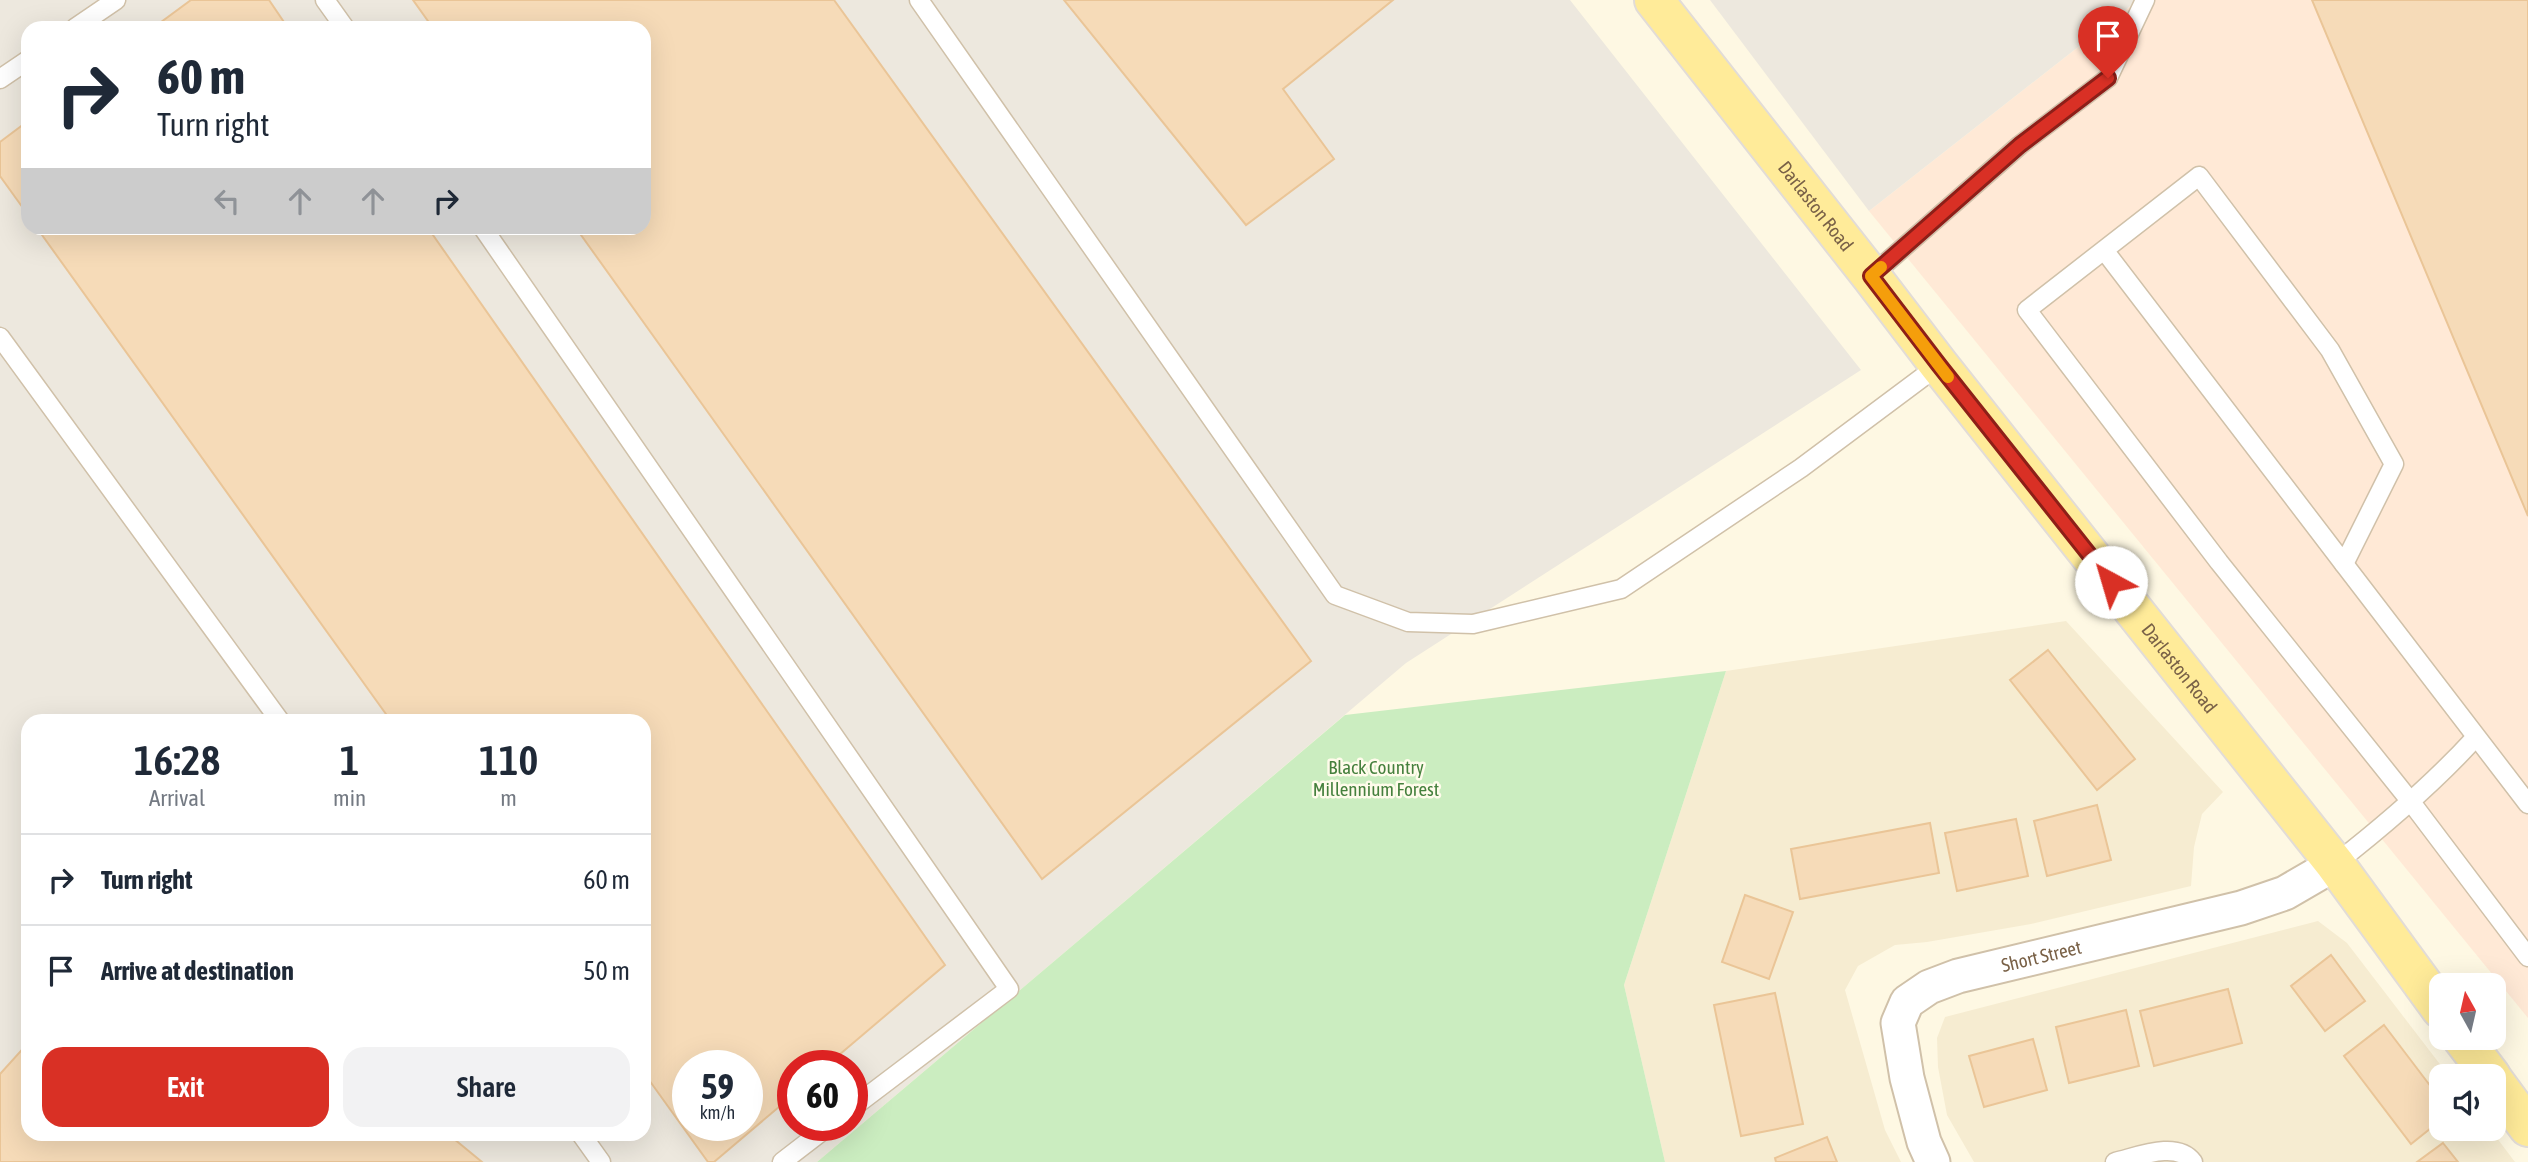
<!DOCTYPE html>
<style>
body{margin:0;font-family:"Asap Condensed",sans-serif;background:#f2f2f3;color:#1f2937;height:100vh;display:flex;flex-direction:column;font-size:26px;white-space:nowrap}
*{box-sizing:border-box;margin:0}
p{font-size:23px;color:#747a83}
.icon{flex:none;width:38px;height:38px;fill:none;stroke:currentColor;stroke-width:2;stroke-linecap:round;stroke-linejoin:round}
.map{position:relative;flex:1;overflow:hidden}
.drawer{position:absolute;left:21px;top:714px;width:630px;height:427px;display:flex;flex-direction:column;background:#fff;border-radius:21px;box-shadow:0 7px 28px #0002}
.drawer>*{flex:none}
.top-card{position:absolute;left:21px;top:21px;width:630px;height:214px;border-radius:21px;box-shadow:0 7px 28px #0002;background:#fff;color:#1f2937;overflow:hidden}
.needle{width:46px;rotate:352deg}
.controls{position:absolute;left:2429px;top:973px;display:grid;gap:14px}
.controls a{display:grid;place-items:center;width:77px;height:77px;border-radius:14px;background:#fff;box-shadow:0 7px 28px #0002;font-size:35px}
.speed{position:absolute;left:672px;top:1050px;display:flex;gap:14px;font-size:35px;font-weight:700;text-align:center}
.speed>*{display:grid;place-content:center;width:91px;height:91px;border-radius:50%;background:#fff;box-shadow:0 7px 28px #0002;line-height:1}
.speed small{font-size:18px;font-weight:400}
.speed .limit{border:10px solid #d22;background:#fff;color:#111}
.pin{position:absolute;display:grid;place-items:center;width:60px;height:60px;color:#fff;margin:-72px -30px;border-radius:50% 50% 50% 0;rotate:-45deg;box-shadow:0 0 7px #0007}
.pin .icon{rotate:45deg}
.me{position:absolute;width:77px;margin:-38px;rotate:321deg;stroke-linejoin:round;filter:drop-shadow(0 0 5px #0008)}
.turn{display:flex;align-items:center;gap:24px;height:147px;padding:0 21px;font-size:32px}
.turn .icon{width:91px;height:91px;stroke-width:2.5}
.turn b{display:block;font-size:49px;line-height:60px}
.lanes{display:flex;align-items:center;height:66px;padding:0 21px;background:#0003;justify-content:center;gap:35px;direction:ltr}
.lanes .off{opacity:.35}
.eta{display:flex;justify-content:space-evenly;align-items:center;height:119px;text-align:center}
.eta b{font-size:42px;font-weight:600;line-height:49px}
.action{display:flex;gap:14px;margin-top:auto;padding:14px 21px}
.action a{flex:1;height:80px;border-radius:21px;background:#d93025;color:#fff;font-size:28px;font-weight:600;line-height:80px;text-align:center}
.action a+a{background:#f2f2f3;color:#1f2937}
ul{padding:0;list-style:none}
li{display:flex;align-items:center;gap:21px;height:91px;padding:0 21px;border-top:2px solid #e0e1e3}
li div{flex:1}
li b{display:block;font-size:26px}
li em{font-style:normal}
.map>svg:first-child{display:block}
</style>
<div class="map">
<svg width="2528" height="1162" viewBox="0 0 2528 1162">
<rect width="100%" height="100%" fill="#fef8e3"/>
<g fill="#f6ecd1">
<path d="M2066,621l157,171 -21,22 -8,33 -3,39 -160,38 -104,18 -32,3 -37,21 -13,24 40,140 16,32h-236l-41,-177 102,-314z"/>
<path d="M2318,921l29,22 102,133h-8v53h49l25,33h-541l-27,-47 -9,-48 -1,-29 8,-21z"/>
</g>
<path fill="#ffe9d6" d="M2138,0h390v1018l-659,-807z"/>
<g fill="#ede8de" fill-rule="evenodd">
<path d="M0,0h1570l291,370 -455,293 -589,499h-817zM28,28h616v200h-616zM28,721h616v413h-616zM688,1066h59v59h-59zM793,1066h59v59h-59z"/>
<path d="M1710,0h428l-269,211z"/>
</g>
<path fill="#cbedc0" d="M1726,671l-102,314 41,177h-848l528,-447z"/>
<g fill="#f6dbb8" stroke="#eac597" stroke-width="2" fill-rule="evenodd">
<path d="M191,0h78l19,28h-135z"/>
<path d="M413,0h421l477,661 -269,218 -466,-651h68v-200h-211z"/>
<path d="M1064,0h329l-110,89 51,70 -88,66z"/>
<path d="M2312,0h216v516z"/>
<path d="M28,121v94l-28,-39v-34z"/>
<path d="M37,228h391l517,737 -119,101h-33v29l-79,67h-6l-64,-89v-352h-253zM688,1066h59v59h-59z"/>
<path d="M2048,650l87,109 -38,31 -87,-110z"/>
<path d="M2097,805l14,55 -64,16 -13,-55z"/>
<path d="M2016,819l12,57 -71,15 -12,-58z"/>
<path d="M1930,823l9,50 -139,26 -9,-50z"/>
<path d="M1745,895l48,17 -24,67 -47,-17z"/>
<path d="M2331,955l34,46 -40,30 -34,-45z"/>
<path d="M2228,989l14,54 -88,23 -14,-55z"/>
<path d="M1775,993l28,131 -62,12 -27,-131z"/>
<path d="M2126,1010l13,56 -70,17 -13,-56z"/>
<path d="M2384,1025l57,75v20l-30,24 -67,-88z"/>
<path d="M2033,1039l14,51 -63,17 -15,-51z"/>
<path d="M28,1043v91h420l34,28h-482v-88z"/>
<path d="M1827,1137l10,25h-61l-1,-4z"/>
<path d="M2443,1143l15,19h-41z"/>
</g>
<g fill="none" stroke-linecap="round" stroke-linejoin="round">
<defs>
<g id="service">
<path d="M325,0l20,28"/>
<path d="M919,0l416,595 73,27 65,2 148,-35 180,-121 138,-103"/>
<path d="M75,28l41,-28"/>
<path d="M0,79l28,-19"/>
<path d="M483,228l526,761 -157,119"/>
<path d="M2104,250l240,314 50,-100 -64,-114 -131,-174 -172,134 192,252 192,240 117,155"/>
<path d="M1871,276l149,-131 88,-67 37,-78"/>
<path d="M0,337l280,384"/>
<path d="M2344,564l184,240"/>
<path d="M2335,864c50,-39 97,-79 140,-126"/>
<path d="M581,1134l20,28"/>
<path d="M782,1162l48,-37"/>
<path d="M2115,1162c22,-5 62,-22 78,0"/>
</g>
<g id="minor">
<path id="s1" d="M1933,1162l-9,-20 -17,-64 -9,-55 9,-21 22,-15 29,-11 283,-68 44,-15 50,-29"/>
</g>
<g id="primary">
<path id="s2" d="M1654,0l217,276 68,89 396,499 106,145"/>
<path d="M2462,1038l29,38"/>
<path d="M2494,1081l34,46"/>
</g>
</defs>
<use href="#service" stroke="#d0c1a9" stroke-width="21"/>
<use href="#minor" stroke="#d0c1a9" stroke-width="37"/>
<use href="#primary" stroke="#e2dcd7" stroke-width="42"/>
<use href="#service" stroke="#fff" stroke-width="18"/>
<use href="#minor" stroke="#fff" stroke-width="33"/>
<use href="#primary" stroke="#ffeb99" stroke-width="38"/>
</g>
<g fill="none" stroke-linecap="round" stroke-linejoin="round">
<defs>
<path id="route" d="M2108,78l-88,67 -149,131 68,89 172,217"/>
</defs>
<use href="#route" stroke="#8d1f18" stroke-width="18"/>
<use href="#route" stroke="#d93025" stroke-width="12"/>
<path stroke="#f59e0b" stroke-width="12" d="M1881,267l-10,9 77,101"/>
</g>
<g text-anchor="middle" stroke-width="5" stroke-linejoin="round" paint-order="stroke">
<g font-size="19" fill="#796147" stroke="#fffbeb">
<text dy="7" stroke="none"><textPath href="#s2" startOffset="262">Darlaston Road</textPath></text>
<text dy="7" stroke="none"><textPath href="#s2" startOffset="850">Darlaston Road</textPath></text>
<text dy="7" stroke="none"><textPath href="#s1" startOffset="310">Short Street</textPath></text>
</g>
<g font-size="19" fill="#45803d" stroke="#fffbeb">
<text x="1376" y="774">Black Country<tspan x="1376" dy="22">Millennium Forest</tspan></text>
</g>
</g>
</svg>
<div class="controls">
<a><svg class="needle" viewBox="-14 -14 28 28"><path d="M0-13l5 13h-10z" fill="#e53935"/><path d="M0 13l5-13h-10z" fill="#747a83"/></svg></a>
<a><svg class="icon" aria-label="sound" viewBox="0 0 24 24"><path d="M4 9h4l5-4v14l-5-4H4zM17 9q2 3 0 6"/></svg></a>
</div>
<div class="speed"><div>59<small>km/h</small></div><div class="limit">60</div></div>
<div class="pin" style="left:2108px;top:78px;background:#d93025"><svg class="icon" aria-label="arrive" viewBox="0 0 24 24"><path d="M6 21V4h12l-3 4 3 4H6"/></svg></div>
<svg class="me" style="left:2111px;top:582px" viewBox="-20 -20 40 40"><circle r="19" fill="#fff"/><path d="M0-13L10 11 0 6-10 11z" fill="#d93025"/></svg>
<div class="top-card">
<div class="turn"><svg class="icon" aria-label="right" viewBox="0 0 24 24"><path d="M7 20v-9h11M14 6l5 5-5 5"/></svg><div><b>60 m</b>Turn right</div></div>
<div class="lanes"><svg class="icon off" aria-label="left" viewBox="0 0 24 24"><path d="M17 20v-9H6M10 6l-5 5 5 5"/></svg><svg class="icon off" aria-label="ahead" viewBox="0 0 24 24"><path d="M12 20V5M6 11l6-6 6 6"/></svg><svg class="icon off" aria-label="ahead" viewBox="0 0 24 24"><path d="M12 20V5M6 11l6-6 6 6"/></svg><svg class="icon" aria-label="right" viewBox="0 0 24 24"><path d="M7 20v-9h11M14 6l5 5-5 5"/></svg></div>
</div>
<section class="drawer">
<div class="eta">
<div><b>16:28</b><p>Arrival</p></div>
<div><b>1</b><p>min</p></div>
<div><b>110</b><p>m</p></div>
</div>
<ul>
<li><svg class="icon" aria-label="right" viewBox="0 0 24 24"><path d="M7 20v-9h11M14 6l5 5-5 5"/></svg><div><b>Turn right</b></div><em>60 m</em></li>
<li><svg class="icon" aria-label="arrive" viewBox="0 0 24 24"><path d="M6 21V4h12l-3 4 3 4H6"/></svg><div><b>Arrive at destination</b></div><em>50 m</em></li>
</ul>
<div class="action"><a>Exit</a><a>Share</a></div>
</section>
</div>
